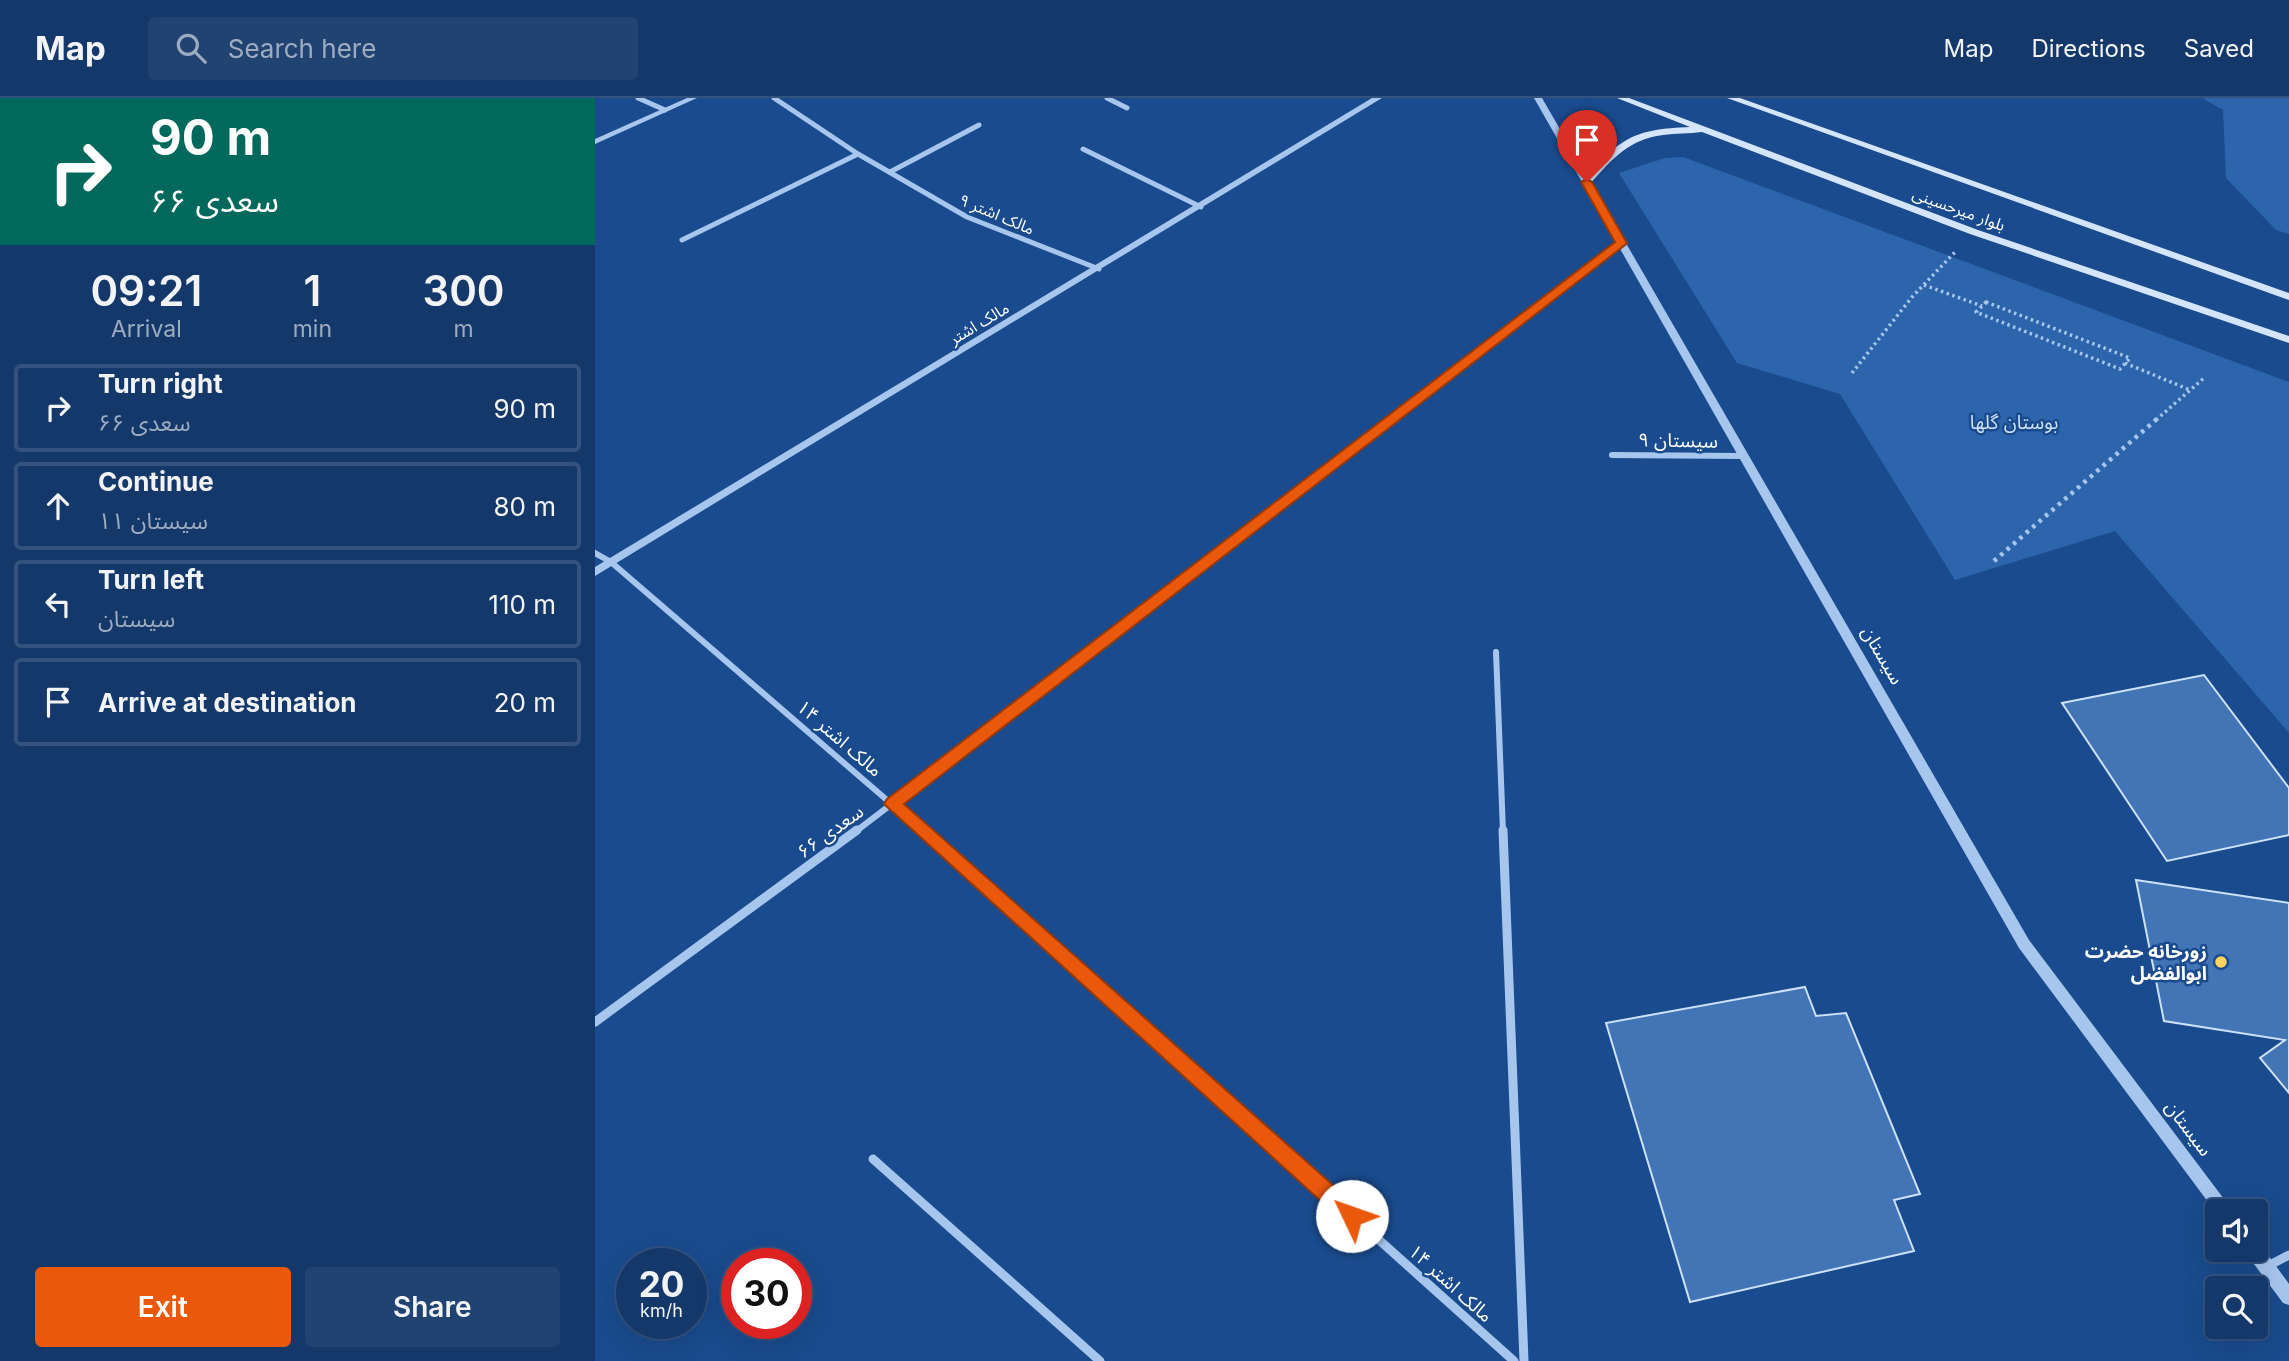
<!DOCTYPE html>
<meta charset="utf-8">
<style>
body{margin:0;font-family:Inter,"Noto Sans Arabic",sans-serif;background:#214372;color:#f1f3f6;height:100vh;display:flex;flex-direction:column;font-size:26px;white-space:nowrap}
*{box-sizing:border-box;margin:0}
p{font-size:23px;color:#9dacc1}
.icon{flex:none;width:38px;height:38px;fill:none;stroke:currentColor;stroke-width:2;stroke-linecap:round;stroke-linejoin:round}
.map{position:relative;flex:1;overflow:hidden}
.details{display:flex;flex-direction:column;background:#14386a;width:595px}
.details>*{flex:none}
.top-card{background:#00695c;color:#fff;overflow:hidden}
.controls{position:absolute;left:1610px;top:1101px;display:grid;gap:14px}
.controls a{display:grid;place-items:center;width:63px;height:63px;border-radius:7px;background:#14386a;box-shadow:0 7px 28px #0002,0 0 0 2px #33527e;font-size:35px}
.speed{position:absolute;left:21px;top:1150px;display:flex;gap:14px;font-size:35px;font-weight:700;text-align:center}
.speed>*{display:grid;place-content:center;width:91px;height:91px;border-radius:50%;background:#14386a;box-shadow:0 7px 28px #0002,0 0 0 2px #33527e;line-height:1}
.speed small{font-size:18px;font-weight:400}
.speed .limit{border:10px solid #d22;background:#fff;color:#111}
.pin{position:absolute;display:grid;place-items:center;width:60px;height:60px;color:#fff;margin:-72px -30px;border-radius:50% 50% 50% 0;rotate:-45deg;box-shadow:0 0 7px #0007}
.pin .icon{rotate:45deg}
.me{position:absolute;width:77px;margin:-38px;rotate:312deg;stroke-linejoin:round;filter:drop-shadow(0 0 5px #0008)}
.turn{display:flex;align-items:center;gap:24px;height:147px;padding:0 35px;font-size:32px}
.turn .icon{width:91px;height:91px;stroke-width:2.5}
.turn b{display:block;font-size:49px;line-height:60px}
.eta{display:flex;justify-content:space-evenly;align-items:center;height:119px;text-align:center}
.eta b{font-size:42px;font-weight:600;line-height:49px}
.cta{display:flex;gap:14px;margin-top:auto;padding:14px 35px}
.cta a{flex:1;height:80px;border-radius:7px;background:#ea580c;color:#fff;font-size:28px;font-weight:600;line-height:80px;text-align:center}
.cta a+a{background:#214372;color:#f1f3f6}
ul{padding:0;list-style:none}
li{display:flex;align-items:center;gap:21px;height:88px;margin:0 14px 10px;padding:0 21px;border:4px solid #33527e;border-radius:7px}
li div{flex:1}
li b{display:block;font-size:26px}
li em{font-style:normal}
header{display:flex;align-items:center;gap:42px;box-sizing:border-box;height:98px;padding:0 35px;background:#14386a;border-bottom:2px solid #33527e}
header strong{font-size:33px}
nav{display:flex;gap:38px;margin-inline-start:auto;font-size:24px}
.search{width:490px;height:63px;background:#214372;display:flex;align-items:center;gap:18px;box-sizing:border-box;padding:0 24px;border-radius:7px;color:#9dacc1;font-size:26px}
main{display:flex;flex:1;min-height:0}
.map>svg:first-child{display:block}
</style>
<header>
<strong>Map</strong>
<div class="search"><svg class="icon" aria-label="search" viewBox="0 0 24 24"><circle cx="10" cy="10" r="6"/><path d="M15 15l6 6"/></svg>Search here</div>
<nav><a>Map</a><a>Directions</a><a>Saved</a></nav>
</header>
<main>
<section class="details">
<div class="top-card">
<div class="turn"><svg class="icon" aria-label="right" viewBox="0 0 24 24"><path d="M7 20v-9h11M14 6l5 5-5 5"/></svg><div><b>90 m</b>سعدی ۶۶</div></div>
</div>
<div class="eta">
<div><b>09:21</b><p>Arrival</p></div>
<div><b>1</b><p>min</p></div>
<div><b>300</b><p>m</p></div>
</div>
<ul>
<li><svg class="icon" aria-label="right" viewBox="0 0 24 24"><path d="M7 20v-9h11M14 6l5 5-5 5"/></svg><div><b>Turn right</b><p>سعدی ۶۶</p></div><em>90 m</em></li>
<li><svg class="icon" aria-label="ahead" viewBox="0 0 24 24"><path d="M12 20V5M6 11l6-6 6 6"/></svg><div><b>Continue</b><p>سیستان ۱۱</p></div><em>80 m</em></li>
<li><svg class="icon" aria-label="left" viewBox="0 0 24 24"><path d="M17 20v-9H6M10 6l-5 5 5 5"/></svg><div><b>Turn left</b><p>سیستان</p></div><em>110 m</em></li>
<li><svg class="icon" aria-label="arrive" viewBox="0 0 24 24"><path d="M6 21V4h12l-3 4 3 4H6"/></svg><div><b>Arrive at destination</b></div><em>20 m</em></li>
</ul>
<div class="cta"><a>Exit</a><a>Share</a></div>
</section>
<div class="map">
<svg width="1694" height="1263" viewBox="0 0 1694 1263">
<rect width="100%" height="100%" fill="#1a4b8e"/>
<g fill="#2d65ac">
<path d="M1607,0h87v136l-13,-4 -50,-52 -3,-68z"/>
<path d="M1088,59l606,225v351l-174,-202 -160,49 -115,-186 -103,-31 -118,-190 46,-15z"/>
</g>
<g fill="#4375b6" stroke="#cde1fa" stroke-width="2">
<path d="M1609,577l85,113v47l-122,26 -105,-158z"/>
<path d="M1541,782l153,23v190l-29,-35 25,-18 -121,-19z"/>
<path d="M1210,889l11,29 30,-3 74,181 -26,6 20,51 -224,51 -84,-279z"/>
</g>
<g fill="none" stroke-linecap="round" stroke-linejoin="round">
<g stroke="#a7c6ee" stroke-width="3.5" stroke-dasharray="2.5 3.5" stroke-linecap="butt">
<path d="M1329,187l58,21"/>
<path d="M1391,204l144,56 -10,11 -144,-57z"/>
<path d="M1530,265l65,27"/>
<path d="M1257,275l60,-76 44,-46"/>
<path d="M1561,322l48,-42"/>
</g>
<path stroke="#a7c6ee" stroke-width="4.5" stroke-dasharray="3.5 5" stroke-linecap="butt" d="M1399,463l164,-143"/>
<g stroke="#a7c6ee" stroke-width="5">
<path d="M43,0l27,12"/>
<path d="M179,0l84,56 109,63 132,52"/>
<path d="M512,0l20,10"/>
<path d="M488,51l118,58"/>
<path d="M295,74l89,-47"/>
<path d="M87,142l176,-86"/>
<path d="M800,322l226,-177"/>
</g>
<g stroke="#a7c6ee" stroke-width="6">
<path d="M1017,357l132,1"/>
<path d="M0,455l16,9 313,270"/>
<path d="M901,554l7,180"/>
<path d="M260,734l543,-414"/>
</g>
<g stroke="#a7c6ee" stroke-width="9">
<path d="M327,732l592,531"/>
<path d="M908,732l21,531"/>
<path d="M0,924l262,-192"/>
<path d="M278,1061l227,202"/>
<path d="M1673,1168l21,-11"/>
</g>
<g fill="#a7c6ee" fill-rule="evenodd">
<path d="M92,0h10l-102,46v-5z"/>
<path d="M777,0h10l-787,478v-9z"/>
<path d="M939,0h8l487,842 204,271h-16v3l-198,-266z"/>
<path d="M1661,1145l4,1 29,40v21l-6,-2 -35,-47 -2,-6h10z"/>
</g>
<g fill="#d4e4fa" fill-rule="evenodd">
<path d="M1022,0h12l349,132 311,106v7l-319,-109 -268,-102c-13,2 -26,1 -39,3 -34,4 -52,25 -73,49h-6v-4c36,-42 50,-51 106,-53z"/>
<path d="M1132,0h13l549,195v7z"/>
</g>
</g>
<path fill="#ea580c" stroke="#983908" stroke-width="2" d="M992,81l5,3 35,61 -2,2 -721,559 456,405 3,7 -3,7 -8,3 -7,-3 -461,-419 3,-5 728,-557 -34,-60z"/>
<circle fill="#ffd464" stroke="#1a4b8e" stroke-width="2.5" cx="1626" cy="864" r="7"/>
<g text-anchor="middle" stroke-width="5" stroke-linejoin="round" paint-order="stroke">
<g font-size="16" fill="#fff" stroke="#1a4b8e">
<text transform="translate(1364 111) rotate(20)" y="6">بلوار میرحسینی</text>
<text transform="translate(402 116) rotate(23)" y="6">مالک اشتر ۹</text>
<text transform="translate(384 225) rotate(-31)" y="6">مالک اشتر</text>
</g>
<g font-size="19" fill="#cde1fa" stroke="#1a4b8e">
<text x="1419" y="331">بوستان گلها</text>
</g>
<g font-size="19" fill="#fff" stroke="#1a4b8e">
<text transform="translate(1083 342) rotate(1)" y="7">سیستان ۹</text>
<text transform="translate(1288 557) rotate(60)" y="7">سیستان</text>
<text transform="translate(245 640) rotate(41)" y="7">مالک اشتر ۱۴</text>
<text transform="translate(235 733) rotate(-36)" y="7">سعدی ۶۶</text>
<text transform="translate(1594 1030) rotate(53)" y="7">سیستان</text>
<text transform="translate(856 1185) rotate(42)" y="7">مالک اشتر ۱۴</text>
</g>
<g font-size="19" font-weight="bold" fill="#fff" stroke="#1a4b8e" text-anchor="end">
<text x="1612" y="860">زورخانه حضرت<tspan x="1612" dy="22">ابوالفضل</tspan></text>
</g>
</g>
</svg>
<div class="controls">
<a><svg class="icon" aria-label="sound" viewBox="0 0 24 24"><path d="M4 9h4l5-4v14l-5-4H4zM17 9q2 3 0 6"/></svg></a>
<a><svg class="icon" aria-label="search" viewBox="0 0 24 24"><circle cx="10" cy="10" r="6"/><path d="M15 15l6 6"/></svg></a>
</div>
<div class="speed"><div>20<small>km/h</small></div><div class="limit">30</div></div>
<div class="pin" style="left:992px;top:84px;background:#d93025"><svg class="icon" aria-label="arrive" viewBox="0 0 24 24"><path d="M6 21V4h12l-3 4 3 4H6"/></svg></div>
<svg class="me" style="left:757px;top:1118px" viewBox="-20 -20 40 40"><circle r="19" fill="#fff"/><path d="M0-13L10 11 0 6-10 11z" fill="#ea580c"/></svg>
</div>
</main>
